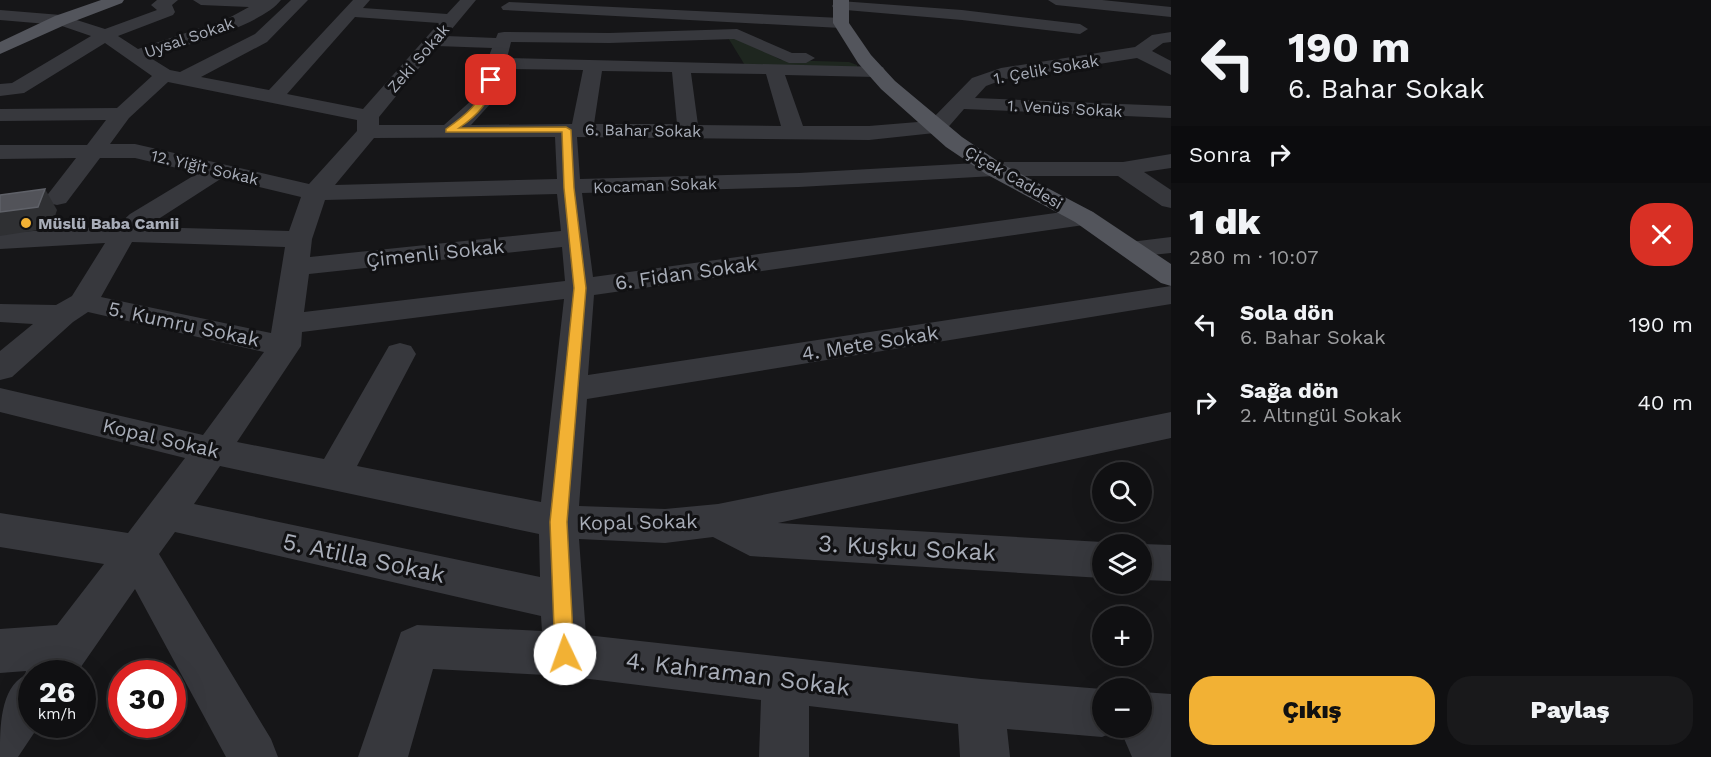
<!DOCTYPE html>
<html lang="tr">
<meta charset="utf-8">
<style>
body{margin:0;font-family:"Work Sans",sans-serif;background:#19191b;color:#f1f3f6;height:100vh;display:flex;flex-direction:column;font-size:22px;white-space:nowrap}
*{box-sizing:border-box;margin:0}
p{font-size:20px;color:#9c9d9f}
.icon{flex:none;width:33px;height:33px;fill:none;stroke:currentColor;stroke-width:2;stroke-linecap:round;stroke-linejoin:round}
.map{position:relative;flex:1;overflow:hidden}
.side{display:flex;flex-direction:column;background:#101012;width:540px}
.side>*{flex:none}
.banner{background:#101012;color:#f1f3f6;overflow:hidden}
.buttons{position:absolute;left:1092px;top:462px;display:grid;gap:12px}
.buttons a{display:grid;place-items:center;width:60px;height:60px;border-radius:50%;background:#101012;box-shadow:0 6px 24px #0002,0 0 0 2px #303032;font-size:30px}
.speed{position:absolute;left:18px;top:660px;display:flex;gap:12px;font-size:30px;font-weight:700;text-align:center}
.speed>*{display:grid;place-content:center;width:78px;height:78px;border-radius:50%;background:#101012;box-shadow:0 6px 24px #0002,0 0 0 2px #303032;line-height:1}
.speed small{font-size:15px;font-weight:400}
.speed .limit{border:9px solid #d22;background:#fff;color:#111}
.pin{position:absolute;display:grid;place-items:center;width:51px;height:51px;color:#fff;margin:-26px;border-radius:12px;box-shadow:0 3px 9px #0006}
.me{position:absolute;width:66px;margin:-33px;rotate:357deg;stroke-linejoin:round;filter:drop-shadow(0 0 4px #0008)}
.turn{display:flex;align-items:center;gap:21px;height:126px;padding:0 18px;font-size:27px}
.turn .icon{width:78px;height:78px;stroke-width:2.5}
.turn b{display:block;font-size:42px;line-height:51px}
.then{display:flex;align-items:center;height:57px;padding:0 18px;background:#0003;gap:12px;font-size:22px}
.round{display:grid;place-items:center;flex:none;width:63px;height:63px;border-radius:24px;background:#19191b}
.headline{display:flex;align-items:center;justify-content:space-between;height:102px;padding:0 18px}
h1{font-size:36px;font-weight:800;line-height:45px}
.button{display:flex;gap:12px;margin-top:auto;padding:12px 18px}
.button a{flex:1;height:69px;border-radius:24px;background:#f2b134;color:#111;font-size:24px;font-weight:800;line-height:69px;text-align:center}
.button a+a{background:#19191b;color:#f1f3f6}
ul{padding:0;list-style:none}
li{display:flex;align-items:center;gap:18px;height:78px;padding:0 18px}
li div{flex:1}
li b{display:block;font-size:22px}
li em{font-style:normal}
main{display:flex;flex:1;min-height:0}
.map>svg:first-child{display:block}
</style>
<main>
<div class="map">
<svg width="1171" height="757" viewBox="0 0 1171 757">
<rect width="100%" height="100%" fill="#161618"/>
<path fill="#1e261f" d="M727,36l11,2 43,22 68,2 8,3v3l-111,-1z"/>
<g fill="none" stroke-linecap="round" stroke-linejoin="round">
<g fill="#37383d" fill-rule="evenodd">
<path d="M157,0h21l-6,5 3,7 -2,3 -55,21 20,13 89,-30 22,-12 -48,-2 -8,-5h88c-20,26 -99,46 -132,57l21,13 10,2 75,-38 36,-34h17l-41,42 -66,35 68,13 84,-90h17l-7,8 84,6 13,-14h16l-30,36 50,2 2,-5 6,-1 105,1 128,-4 55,24h14l9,5 -9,5h-17l-55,-24 -125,4 -98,-1 -4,16 376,9 2,4 -9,6 -91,-2 18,51h66l61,-5 42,-43 29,-10 134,-21 17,-12 19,-3v10l-8,1 -11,8 19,10v14l-34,-17 -132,21 -19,7 -11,12 196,8v12l-207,-9 -20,23 -75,8 -292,-3 3,42 219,-6 195,-11h129l48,-8v14l-27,4 27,18v18l-9,-2 -44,-30h-124l-195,11 -217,6 11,84 491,-68 9,3 4,5 -4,5 -9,3 -490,70 -6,80 583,-89v18l-584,95 -8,107 86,3 53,-5 453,-92v26l-393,85 324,19 7,2h-7v34l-352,-22 -37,-19 -48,6 -86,-4 7,96 395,44 121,10v39h40v-36l29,2v63h-39l-12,-28 -18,8 -95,-8 3,28h-50l-2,-33 -149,-18v51h-50l2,-57 -196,-24 -132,-7 -25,88h-50l43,-125 16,-7 125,6 -1,-15 -366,-84 -16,22 112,185 7,18h-52l-91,-168 -59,85h-44v50h8l-22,33h-18c0,-31 0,-68 25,-82l1,-4 -26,2v-44l57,-4 47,-61 -104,-17v-34l128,20 57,-75 -185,-46v-24l203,47 61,-83 -176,-40 -15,10 -61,55 -12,3v-29l33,-27 -33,-2v-18l56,1 16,-9 33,-53 -105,6v-16l117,-7 13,-12 68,-41 -63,-15h-35l-34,45 -9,2 -9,-2 -3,-5 31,-40 -76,1v-14h87l19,-25 -106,1v-12l117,-1 35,-32 -47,-33 -81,50 -24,3v-12l12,-1 79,-47 -32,-11 -59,-5v-10l61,5 44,14 52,-19 -6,-5zM355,17l84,6 -76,86 -76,-15zM437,46l55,2 -19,51 -29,26h-65v-8zM504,69l79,1 -11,54 -101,1 21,-23zM602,71l70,1 5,52h-83zM691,73l75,1 15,52 -83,-1zM168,82l189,38v11l-48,53 -174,-40h-25l19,-26zM555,137l2,42 -222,6 39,-47zM222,178l79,19 -12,34 -143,-4zM557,194l4,37 -251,26 2,-18 13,-39zM132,242l153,5 -14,86 -170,-36zM562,247l3,34 -261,31 5,-38zM564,299l-23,203 -184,-36 59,-112 -5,-8 -11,-3 -11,3 -65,113 -87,-17 64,-96 1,-14zM220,466l319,68 1,43 -346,-73z"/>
<path d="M1048,0h54l69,7v10l-115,-12z"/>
<path d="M840,1l122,9 118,14 8,5 -8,5 -118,-14 -128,-11 -2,-3 2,-3z"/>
<path d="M509,2l332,16 8,5 -8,5 -338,-18 -2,-3z"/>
<path d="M1171,237v16l-39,4 -10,-2 -4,-6 4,-6z"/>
<path d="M1140,544h2l29,1v36l-29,-1z"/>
</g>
<g fill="#53555c" fill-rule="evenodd">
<path d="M101,0h23l-2,3 -55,21 -67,30v-12l55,-26z"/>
<path d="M833,0h16v23l22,32 24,26 67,56 40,27 91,48 78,52v22l-10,-3 -86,-61 -89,-48 -40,-27 -65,-58 -23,-26 -25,-40z"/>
</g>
</g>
<path fill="#2f3033" d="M45,189l12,21 -6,18 -51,8v-24z"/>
<path fill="#525359" stroke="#5f6168" stroke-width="1.5" d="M45,189l-7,18 -38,5v-17z"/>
<path fill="#f2b134" stroke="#9d7322" stroke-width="1.5" d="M491,78l4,2c-6,23 -17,35 -36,48l107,-1 5,3 3,58 12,100 -19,234 7,132 -3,6 -6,3 -7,-3 -3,-6 -5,-132 24,-234 -10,-100 -2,-56h-116v-3c20,-14 34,-25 41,-49z"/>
<circle fill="#f2b134" stroke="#111113" stroke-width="2" cx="26" cy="223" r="6"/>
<g text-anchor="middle" stroke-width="6" stroke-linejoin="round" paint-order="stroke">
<g font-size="16" fill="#a8adb8" stroke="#111113">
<text transform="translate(189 37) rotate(-19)" y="6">Uysal Sokak</text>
<text transform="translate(418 58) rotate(-49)" y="6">Zeki Sokak</text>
<text transform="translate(1046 69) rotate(-10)" y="6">1. Çelik Sokak</text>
<text transform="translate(1065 108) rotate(3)" y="6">1. Venüs Sokak</text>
<text transform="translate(643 130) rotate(1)" y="6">6. Bahar Sokak</text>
<text transform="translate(205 167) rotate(13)" y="6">12. Yiğit Sokak</text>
<text transform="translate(1014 177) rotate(30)" y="6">Çiçek Caddesi</text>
<text transform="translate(655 185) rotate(-2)" y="6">Kocaman Sokak</text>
</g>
<g font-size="16" font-weight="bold" fill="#a8adb8" stroke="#111113" text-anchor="start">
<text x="38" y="229">Müslü Baba Camii</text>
</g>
<g font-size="20" fill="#a8adb8" stroke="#111113">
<text transform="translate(435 253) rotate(-6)" y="7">Çimenli Sokak</text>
<text transform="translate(686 273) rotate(-8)" y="7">6. Fidan Sokak</text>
<text transform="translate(184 324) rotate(12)" y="7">5. Kumru Sokak</text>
<text transform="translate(870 343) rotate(-9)" y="7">4. Mete Sokak</text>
<text transform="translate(161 438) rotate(13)" y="7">Kopal Sokak</text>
<text transform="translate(638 522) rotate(-1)" y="7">Kopal Sokak</text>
</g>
<g font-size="24" fill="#a8adb8" stroke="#111113">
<text transform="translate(907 548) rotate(3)" y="8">3. Kuşku Sokak</text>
<text transform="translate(364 558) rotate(12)" y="8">5. Atilla Sokak</text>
<text transform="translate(738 674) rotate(7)" y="8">4. Kahraman Sokak</text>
</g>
</g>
</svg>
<div class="buttons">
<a><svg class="icon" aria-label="search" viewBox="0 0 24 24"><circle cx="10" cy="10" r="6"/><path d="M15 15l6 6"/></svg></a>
<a><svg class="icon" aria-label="layers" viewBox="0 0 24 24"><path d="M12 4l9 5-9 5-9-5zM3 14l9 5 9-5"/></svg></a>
<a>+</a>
<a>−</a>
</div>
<div class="speed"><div>26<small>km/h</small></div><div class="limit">30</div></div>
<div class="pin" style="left:491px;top:80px;background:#d93025"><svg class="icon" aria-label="arrive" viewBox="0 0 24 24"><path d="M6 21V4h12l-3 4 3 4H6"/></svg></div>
<svg class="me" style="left:565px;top:654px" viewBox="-20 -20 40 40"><circle r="19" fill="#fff"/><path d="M0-13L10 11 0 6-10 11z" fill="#f2b134"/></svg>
</div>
<section class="side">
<div class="banner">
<div class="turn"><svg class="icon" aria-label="left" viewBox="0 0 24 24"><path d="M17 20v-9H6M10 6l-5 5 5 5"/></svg><div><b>190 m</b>6. Bahar Sokak</div></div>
<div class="then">Sonra<svg class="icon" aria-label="right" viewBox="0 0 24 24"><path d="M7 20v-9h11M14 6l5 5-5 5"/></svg></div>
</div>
<div class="headline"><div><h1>1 dk</h1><p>280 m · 10:07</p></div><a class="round" style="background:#d93025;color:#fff"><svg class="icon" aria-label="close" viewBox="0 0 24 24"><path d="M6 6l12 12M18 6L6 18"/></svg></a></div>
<ul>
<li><svg class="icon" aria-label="left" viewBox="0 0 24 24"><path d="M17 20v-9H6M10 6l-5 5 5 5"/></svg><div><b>Sola dön</b><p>6. Bahar Sokak</p></div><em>190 m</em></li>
<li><svg class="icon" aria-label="right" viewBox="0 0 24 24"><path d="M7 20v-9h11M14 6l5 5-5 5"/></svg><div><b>Sağa dön</b><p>2. Altıngül Sokak</p></div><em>40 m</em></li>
</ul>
<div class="button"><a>Çıkış</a><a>Paylaş</a></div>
</section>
</main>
